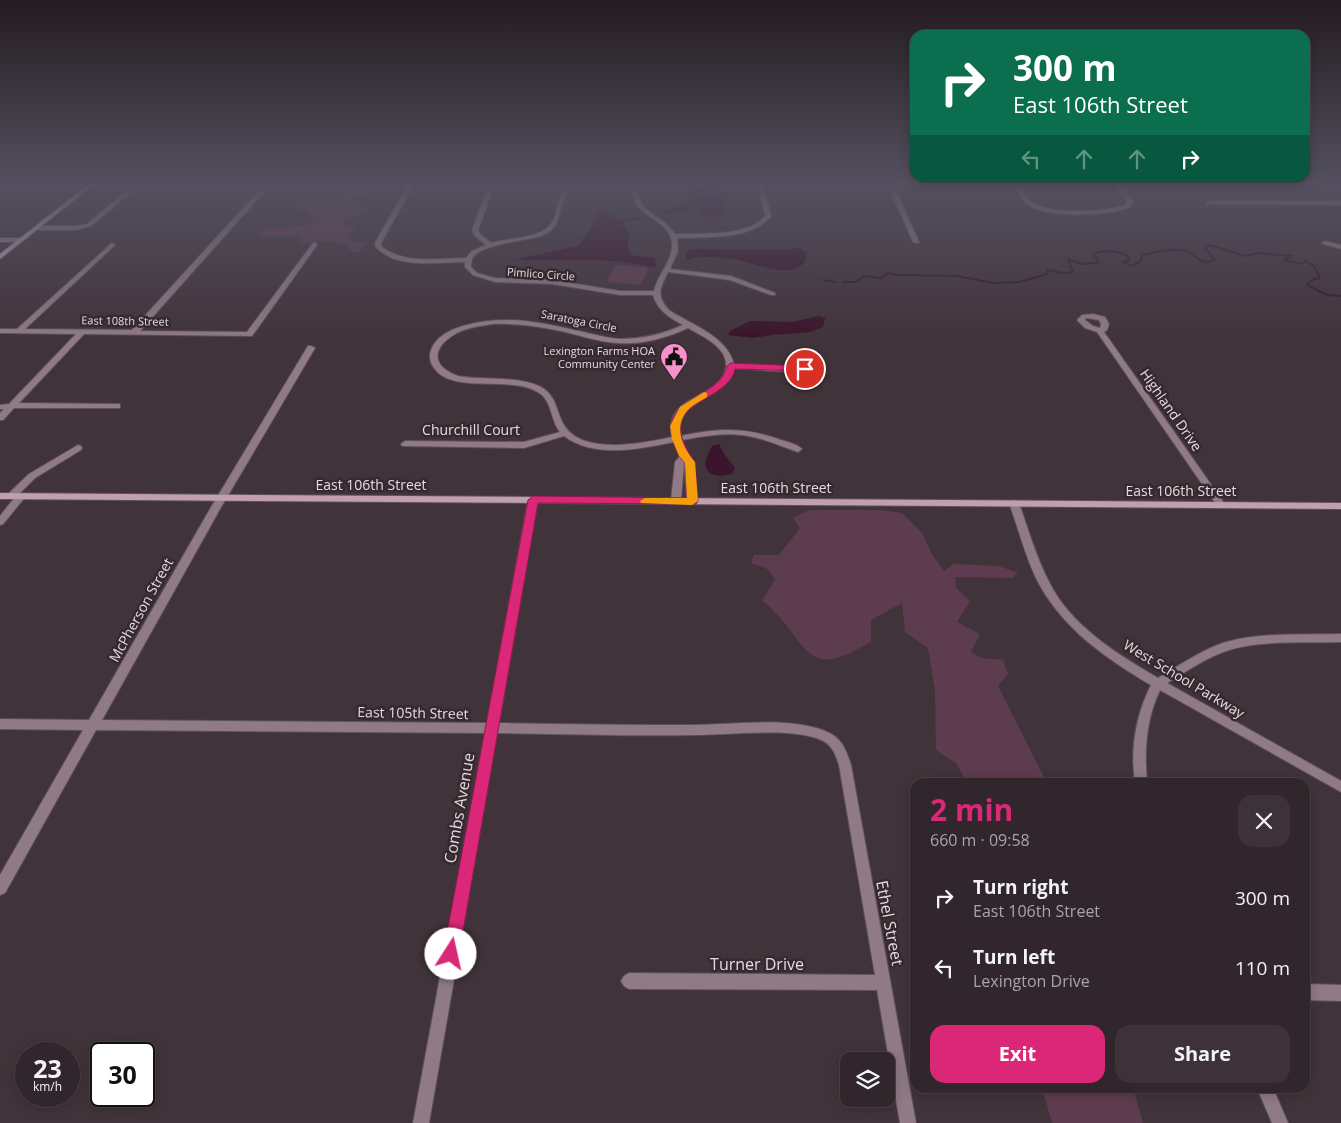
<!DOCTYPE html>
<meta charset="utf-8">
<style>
body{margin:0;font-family:"Open Sans",sans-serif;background:#3d3238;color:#f1f3f6;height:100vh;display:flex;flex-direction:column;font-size:19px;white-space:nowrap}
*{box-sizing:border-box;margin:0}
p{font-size:16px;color:#a8a5a9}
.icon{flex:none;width:28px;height:28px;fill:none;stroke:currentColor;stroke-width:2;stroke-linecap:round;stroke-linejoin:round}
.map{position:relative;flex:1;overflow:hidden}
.sheet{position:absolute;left:910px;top:778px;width:400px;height:315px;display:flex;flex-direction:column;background:#31262c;border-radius:15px;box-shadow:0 2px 12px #0003,0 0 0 1px #4c4348}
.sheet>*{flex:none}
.hud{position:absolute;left:910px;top:30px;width:400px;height:152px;border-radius:15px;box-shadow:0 2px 12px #0003,0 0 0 1px #4c4348;background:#0b6e4f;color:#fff;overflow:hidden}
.buttons{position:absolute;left:840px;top:1052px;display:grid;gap:10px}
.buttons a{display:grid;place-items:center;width:55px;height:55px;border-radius:10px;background:#31262c;box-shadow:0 2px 12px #0003,0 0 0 1px #4c4348;font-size:25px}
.speed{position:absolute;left:15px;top:1042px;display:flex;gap:10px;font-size:25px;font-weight:700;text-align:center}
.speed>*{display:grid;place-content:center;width:65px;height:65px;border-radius:50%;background:#31262c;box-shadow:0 2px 12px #0003,0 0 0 1px #4c4348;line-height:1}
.speed small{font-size:12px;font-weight:400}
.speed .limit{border:2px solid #111;border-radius:8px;background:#fff;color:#111}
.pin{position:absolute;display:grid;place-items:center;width:42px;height:42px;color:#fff;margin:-21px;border:2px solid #fff;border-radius:50%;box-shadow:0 1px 5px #0007}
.me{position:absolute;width:55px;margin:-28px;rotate:10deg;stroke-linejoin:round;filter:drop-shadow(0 0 4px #0008)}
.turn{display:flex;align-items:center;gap:18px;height:105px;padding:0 20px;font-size:22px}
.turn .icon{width:65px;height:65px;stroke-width:2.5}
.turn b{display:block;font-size:35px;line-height:42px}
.lanes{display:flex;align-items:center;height:48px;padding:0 20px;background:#0003;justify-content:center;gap:25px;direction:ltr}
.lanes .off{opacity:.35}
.round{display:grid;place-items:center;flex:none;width:52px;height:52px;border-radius:15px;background:#3d3238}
.overview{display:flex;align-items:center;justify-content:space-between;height:85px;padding:0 20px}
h1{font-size:30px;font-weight:700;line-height:38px;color:#db2777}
.action{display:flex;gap:10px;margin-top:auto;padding:10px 20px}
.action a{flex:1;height:58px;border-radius:15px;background:#db2777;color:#fff;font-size:20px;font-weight:700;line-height:58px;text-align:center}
.action a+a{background:#3d3238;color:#f1f3f6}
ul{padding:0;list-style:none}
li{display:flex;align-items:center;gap:15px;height:70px;padding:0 20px}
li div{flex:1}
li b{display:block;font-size:19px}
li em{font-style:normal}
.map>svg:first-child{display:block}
</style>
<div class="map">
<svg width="1341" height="1123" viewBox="0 0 1341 1123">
<rect width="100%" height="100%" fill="#41333a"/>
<g fill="#5e3c4f">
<path d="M356,183h19l-5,3 7,1 -2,5c-11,6 -14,3 -23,7v4l10,-3 5,3 -11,3 8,3 -6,6 -15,3 2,8 6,-1 5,3 -10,9 8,5h11l-5,10h-7c-13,-15 -34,-10 -51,-8l1,-6 -4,-2h-37v-5l3,-2 34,-3 17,-6 -12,-10 -11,-5c14,-3 40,5 51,-8 2,-3 2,-7 5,-10z"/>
<path d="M616,265l29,2 3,2 -6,14 -4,2 -29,-3 -2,-1z"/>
<path d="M809,510h72l21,3 20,20 10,21 12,17 10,-7 45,2 19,7 -6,5 -57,-1 1,11 14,13 -13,21 23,12 -9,18 10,6 22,2 5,14 -10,12 45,89v7h-76l-11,-19 -20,-13 -1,-60 -7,-42 -23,-16 -3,-29 -31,17v22c-10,5 -21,12 -31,15 -29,10 -39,-14 -54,-32 -7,-9 -15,-17 -24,-25l13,-21 -9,-11 -15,-5 3,-8h25l21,-27 -7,-10z"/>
<path d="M1042,1088h91l10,35h-91z"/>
</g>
<g fill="#3a152b">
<path d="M691,184l10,5 21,2 6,23c-9,4 -20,5 -28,1l-4,-5c-11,-1 -24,8 -33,1l26,-8 2,-9 -5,-9z"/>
<path d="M600,209l18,11 25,-4 -5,4 -14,2 -1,2 6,10 -1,9 2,12 25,3 1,8 -2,2c-41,-12 -97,-7 -140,-8l64,-14 14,-19z"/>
<path d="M800,248l7,5c-3,33 -54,9 -74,6 -11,-1 -27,-4 -38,-1 -3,0 -5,2 -8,2l-1,-3 1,-6 8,-2 87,1z"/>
<path d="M819,316l6,2 -2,9 -13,5 -38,3 -19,3 -25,-3 2,-4 20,-10 43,1z"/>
<path d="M719,444l5,10 11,14 -3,6 -12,2 -9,-2c-10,-8 -4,-18 1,-28z"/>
</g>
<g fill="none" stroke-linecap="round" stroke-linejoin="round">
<g stroke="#3a152b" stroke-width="2">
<path d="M823,280l13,2"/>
<path d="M843,282h12l10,-6 16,2 7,-5 11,2 58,1 37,7 25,-1 28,-8v-4l17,3 9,-1 -5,-13 13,5 16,-1 2,-2 -6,-7c13,-5 24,-4 36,3v3l-6,2 9,4 8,-4 3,-7c12,-3 32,-8 44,-4 13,5 10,15 28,9l-10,-12 5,-3 35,11 14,-3 33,3 -8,4 18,4 3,-3 9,5 6,12 -7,1 -6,6 20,10 14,1"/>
</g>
<defs>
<g id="street">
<path d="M0,183h4l-4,3z"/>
<path d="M136,183h6l-51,43 -15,4h-38l-3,-2 3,-2h38l11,-2z"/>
<path d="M266,183h6l-132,148 107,1 66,-89h4v2l-65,91 -168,-2 -65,69 98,1h3v4h-106l-11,12h-3v-7l4,-4h-4v-4l9,-1 67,-70 -76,-1v-4h17l95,-86 3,2 -1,1 -89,83 107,1z"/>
<path d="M409,183h6l-33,58 -1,5c22,19 58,12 85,12l6,-7 14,-6 -11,-9 -3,-6 13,-35 7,-12h6l-7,12 -13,35 2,4 11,9c17,-5 42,-4 56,-15 18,-14 1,-45 40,-45 -7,4 -15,5 -20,12 -12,15 -2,32 -26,41 -15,5 -63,8 -69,23 0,0 -1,7 -1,8l6,6 18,5 57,2 68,11h34c3,-15 16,-27 18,-43 2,-25 -27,-28 -37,-46 -3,-6 -3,-13 -4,-19h6c1,5 1,11 3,17 5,13 26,19 35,34 25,-1 73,3 90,-18l-8,-33h6l8,33c-18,24 -66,21 -94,22l1,13 -8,18 61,7 44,17v2h-4l-41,-15 -62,-8c-8,16 -12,24 1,38 22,15 57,25 65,54l58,3 26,-3 4,2c-15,10 -69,3 -89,2 -3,32 -61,29 -52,68 37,-8 64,-9 100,4 7,2 16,4 21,9l-4,3c-15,-5 -30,-12 -45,-15 -24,-6 -48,-1 -71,3l5,13 7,9 3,39 -5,3 -5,-3 -3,-39 -3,39 -5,3 -5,-3 4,-39 5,-6 -6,-14c-35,7 -79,17 -110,-6l-40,12 -122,-2 -1,-2 4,-3 119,1 36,-10c-9,-11 -8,-28 -18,-37 -26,-22 -89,1 -108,-27 -6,-8 -5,-16 0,-24 7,-10 18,-15 29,-18 39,-12 77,-4 116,5 14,3 27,7 41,8 22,0 43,-5 63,-14 -13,-7 -26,-15 -30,-30h-33l-68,-11 -57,-2 -22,-7 -8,-8v-5c-29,0 -69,8 -90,-16l1,-5zM492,324c23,-1 46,2 69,7 18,4 37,11 56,12 25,2 49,-5 71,-15 14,8 40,19 38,39 -4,26 -40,27 -52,48 -4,8 -3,14 -2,22 -27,6 -90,19 -108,-12 -8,-13 -7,-29 -23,-38 -25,-12 -56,-6 -83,-11 -32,-12 -23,-33 3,-45 10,-4 20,-5 31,-7z"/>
<path d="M887,183h6l26,59 -1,1 -5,-1z"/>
<path d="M1012,183h6c4,6 7,15 13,19 19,13 74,10 95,3l1,-4 -14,-18h6l14,18 -3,6c-23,9 -81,12 -102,-2 -8,-5 -11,-15 -16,-22z"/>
<path d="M1209,201h132v4l-134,-1 -1,-1z"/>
<path d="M0,238h21l3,2 -3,2h-21z"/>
<path d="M1325,241l16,4v4l-18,-5 -1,-1z"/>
<path d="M1093,314l12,3 4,7 -2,6 -3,2 120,171 2,2 -2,2h-6l-121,-175 -12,-4 -8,-8 5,-5zM1086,318l13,2 2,4 -1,4 -7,-2 -8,-6z"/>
<path d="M308,346h3l4,2 -95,161 -118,211 385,3 41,-223 2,-2h6l2,2 -39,223c64,1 129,2 193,2 41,0 94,-9 133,6 16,6 21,18 26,34l65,358h-16l-23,-133 -248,-1 -5,-3 -3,-5 3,-5 5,-3 246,2 -36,-210c-4,-12 -7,-21 -20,-26 -30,-12 -91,-4 -125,-4 -65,1 -131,-1 -197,-2l-68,390h-16l72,-390 -389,-3 -91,163 -5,2v-20l83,-145 -83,-1v-10l89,1 121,-211z"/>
<path d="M78,445l3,1 1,2 -1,2 -46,28 -16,16h5l2,2 -23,28 -3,1v-9l15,-19 -7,1 -2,-2 2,-2 21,-20z"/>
<path d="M1014,500l5,3c9,26 17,54 30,79 22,44 68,72 109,96 22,-13 43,-28 68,-36 36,-10 78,-7 115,-8v8c-34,1 -80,-2 -112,8 -22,7 -42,21 -62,33l174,98v11l-181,-102c-14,29 -16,61 -13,92h-12c-5,-33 1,-67 16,-97 -46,-27 -92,-59 -116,-109 -11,-24 -17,-49 -26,-73z"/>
<path d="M1305,984l36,1v16l-36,-1z"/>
<path d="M1257,1088h16l15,35h-16z"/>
</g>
<g id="secondary">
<path d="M90,183h6l-96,76v-5z"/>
<path d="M0,493l1341,10v6l-1341,-10z"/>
</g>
</defs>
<use href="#street" stroke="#5e5158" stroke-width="2"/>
<use href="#secondary" stroke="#5e5158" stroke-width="2"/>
<use href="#street" fill="#8f7a85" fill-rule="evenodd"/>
<use href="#secondary" fill="#c09fb0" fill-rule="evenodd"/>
</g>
<linearGradient id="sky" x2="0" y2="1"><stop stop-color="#241c20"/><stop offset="0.54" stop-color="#545060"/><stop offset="1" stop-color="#545060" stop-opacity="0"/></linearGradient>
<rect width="1341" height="340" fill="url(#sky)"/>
<path fill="#db2777" stroke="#8e194d" d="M731,363l74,3 4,3 -4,2 -70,-2c-6,31 -66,31 -53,69 4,10 7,16 13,24l3,39 -2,3 -158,-1 -79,451 -2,6 -6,2 -6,-2 -2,-6 85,-454 5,-4 154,2 -2,-35c-7,-6 -8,-12 -11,-20 -16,-48 45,-42 53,-77z"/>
<path fill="#f59e0b" d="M704,392l3,1v4c-6,4 -15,8 -20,14 -14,17 -4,37 8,51l3,39 -6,4 -51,-2 -1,-2 5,-3h42l-2,-35 -6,-7 -7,-17 -2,-13 10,-19z"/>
<defs>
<symbol id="civic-pin" viewBox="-11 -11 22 30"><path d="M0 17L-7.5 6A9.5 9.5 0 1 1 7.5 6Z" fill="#f890cb" stroke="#372930"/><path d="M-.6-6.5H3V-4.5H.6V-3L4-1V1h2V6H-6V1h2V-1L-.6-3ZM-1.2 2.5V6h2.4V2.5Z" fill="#111"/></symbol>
</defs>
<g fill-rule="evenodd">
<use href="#civic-pin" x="658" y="341" width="32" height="43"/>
</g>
<g text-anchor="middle" stroke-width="5" stroke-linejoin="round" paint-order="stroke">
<g font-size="11" fill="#e4dadf" stroke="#372930">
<text transform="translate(541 274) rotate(4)" y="4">Pimlico Circle</text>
<text transform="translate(125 321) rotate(1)" y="4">East 108th Street</text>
<text transform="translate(579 321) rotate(11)" y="4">Saratoga Circle</text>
</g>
<g font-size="11" fill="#e4dadf" stroke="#372930" text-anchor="end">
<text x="655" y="355">Lexington Farms HOA<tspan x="655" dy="13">Community Center</tspan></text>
</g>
<g font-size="14" fill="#e4dadf" stroke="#372930">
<text transform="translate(1171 410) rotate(55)" y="5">Highland Drive</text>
<text x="471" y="435">Churchill Court</text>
<text x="371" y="490">East 106th Street</text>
<text x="776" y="493">East 106th Street</text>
<text x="1181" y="496">East 106th Street</text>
<text transform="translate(141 610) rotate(-61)" y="5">McPherson Street</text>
<text transform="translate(1184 679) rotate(31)" y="5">West School Parkway</text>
<text transform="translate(413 713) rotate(1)" y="5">East 105th Street</text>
</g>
<g font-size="16" fill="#e4dadf" stroke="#372930">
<text transform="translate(459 808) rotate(-80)" y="6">Combs Avenue</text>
<text transform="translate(890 923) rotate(79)" y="6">Ethel Street</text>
<text x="757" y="970">Turner Drive</text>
</g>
</g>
</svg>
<div class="buttons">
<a><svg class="icon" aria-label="layers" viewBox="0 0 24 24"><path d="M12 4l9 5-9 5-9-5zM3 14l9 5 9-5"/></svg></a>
</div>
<div class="speed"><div>23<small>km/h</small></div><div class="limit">30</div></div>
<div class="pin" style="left:805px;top:369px;background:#d93025"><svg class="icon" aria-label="arrive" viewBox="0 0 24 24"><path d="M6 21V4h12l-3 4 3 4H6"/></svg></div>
<svg class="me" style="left:451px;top:954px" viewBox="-20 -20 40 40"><circle r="19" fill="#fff"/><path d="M0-13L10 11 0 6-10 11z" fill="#db2777"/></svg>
<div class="hud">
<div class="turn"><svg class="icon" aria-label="right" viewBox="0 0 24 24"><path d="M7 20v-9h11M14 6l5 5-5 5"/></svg><div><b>300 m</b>East 106th Street</div></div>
<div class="lanes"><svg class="icon off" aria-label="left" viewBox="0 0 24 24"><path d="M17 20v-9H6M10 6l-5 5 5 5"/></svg><svg class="icon off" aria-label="ahead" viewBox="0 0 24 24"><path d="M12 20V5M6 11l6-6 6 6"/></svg><svg class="icon off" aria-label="ahead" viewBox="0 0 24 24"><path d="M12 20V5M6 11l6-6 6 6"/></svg><svg class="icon" aria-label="right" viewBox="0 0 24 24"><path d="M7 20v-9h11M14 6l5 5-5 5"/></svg></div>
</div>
<section class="sheet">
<div class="overview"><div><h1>2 min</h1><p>660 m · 09:58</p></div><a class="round"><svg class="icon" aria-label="close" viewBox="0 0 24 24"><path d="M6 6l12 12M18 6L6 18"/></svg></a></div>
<ul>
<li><svg class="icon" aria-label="right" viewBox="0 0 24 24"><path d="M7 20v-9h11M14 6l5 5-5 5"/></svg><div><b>Turn right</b><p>East 106th Street</p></div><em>300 m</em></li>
<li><svg class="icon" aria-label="left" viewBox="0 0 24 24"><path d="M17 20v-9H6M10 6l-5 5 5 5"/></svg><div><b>Turn left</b><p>Lexington Drive</p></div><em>110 m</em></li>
</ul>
<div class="action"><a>Exit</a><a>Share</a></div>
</section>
</div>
